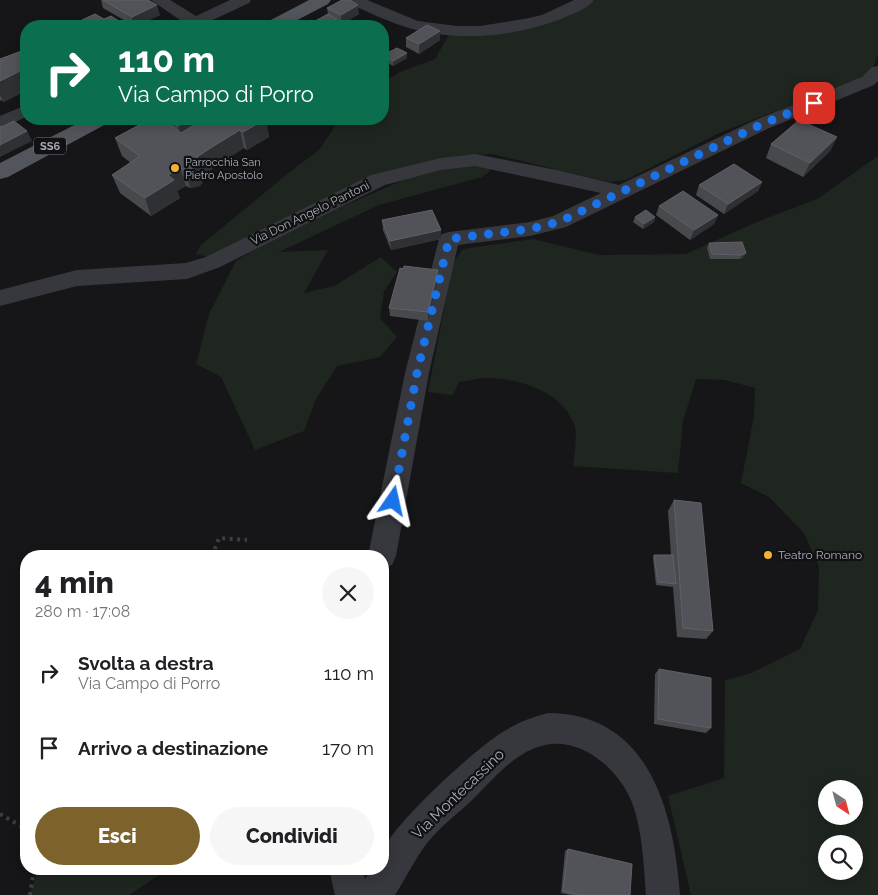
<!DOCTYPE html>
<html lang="it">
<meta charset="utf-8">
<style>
body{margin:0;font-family:Raleway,sans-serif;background:#f6f6f6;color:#202124;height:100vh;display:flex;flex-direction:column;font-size:19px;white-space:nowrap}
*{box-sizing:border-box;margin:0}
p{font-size:16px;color:#757577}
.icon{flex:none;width:28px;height:28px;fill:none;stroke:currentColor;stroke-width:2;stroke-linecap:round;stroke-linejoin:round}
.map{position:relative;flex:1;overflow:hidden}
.side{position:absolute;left:20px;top:550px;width:369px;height:325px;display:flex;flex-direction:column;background:#fff;border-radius:20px;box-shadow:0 2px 12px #0003}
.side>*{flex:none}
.guide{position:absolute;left:20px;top:20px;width:369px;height:105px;border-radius:20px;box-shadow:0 2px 12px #0003;background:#0b6e4f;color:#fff;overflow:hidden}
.needle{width:32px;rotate:144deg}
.tools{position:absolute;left:818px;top:780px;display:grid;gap:10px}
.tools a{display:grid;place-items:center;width:45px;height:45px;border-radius:50%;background:#fff;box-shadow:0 2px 12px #0003;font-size:25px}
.pin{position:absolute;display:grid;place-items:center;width:42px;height:42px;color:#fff;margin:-21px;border-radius:10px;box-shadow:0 2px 8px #0006}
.me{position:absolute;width:55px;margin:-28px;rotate:11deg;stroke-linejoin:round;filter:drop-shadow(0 0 4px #0008)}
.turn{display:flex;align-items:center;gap:18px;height:105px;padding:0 15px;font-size:22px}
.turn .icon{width:65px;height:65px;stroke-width:2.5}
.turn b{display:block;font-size:35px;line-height:42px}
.round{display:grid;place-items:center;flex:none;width:52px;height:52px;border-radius:26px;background:#f6f6f6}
.head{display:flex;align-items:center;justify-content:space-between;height:85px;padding:0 15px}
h1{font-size:30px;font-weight:800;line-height:38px}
.primary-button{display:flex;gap:10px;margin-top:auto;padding:10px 15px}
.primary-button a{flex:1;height:58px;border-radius:30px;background:#7e622b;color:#fff;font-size:20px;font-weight:800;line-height:58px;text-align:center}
.primary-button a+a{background:#f6f6f6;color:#202124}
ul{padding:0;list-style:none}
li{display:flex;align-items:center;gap:15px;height:75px;padding:0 15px}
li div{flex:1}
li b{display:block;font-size:19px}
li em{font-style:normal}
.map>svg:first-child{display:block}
</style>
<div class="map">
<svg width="878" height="895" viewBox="0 0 878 895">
<rect width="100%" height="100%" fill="#161618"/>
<g fill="#1e261f" fill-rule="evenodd">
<path d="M595,0h283v54l-6,16 -11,8 -142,55 -93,47 -18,2 -116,-28 -35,2 -71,16 -178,85 -12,-3 5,-9 90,-74 28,-21 21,-31h42l1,-37 17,-10 35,-13 16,-28 44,1 77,-18z"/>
<path d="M878,156v739h-187l-23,-99 56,-18 1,-98 24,-6 51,-25 18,-39 1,-43 -15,-34 -35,-36 -28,-14 13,-67 1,-28 -30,-8 -29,-1 -13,42 -5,52 -105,-7c1,-10 5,-34 1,-42 -12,-33 -56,-46 -88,-46 -9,0 -18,3 -27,4l-6,13 -25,-3 25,-129 10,-14 70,-10 66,16 87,-1 66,-30 67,-26zM826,789h28v27h-28zM826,844h28v27h-28z"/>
<path d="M467,164l22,3 1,4 -8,6 -103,28 -100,47 49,-2 -24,43 30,-7 47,-29 16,15 -13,19 -4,27 17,19 -17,20 -43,9 -21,33 -12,32 -49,19 -34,-73 -25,-13 13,-50 27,-53 23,-14 80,-39 69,-30z"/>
<path d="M39,869h129l-39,26h-100z"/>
</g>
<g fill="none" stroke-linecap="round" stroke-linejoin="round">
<g stroke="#3d3f44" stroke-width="4" stroke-dasharray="3 4.5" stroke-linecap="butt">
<path d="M212,556l7,-18 28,2"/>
<path d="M0,814l26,15"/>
<path d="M30,895l4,-26"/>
</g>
<g fill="#37383d" fill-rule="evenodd">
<path d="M151,0h19l26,16 34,-16h21l-2,3 -49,23h-21l4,-4z"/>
<path d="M346,0h21l51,21 39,5h23l44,-7 18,-4 32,-15h20c-7,10 -23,14 -33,19 -47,18 -104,23 -152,9 -21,-6 -41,-16 -61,-25z"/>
<path d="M878,66v15l-4,4 -107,44 -201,98 -36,9 -72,9 -29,128 -33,183 -4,9 -10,3v-12h-14l37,-183 34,-134 3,-5 7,-2 81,-10 23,-6 48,-23 -126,-27 -34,4 -56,15 -165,82 -33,12 -110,7 -77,20v-16l77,-20 109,-7 20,-6 165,-82 70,-17 34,-4 82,16 62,15 134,-64 109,-44 10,-10z"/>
<path d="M26,105v12l-26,12v-13z"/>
<path d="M548,713c102,0 126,100 132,182h-34c-2,-29 -4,-71 -16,-97 -16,-35 -57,-66 -95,-50 -26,10 -45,35 -64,53 -15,14 -31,26 -44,42 -12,16 -21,35 -32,52h-60l-6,-26h34l2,10 7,-10h10c0,-5 -1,-11 0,-16 7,-26 98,-109 124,-123 13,-8 27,-13 42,-17z"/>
</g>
<g fill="#53555c" fill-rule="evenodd">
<path d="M309,0h22l-3,4 -42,22h-22l3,-4z"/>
<path d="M86,119h25l-3,4 -100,54 -8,2v-16z"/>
</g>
</g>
<g fill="#47494d">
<path d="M101,0h44l15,15 -24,11h-2l-31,-18z"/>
<path d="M327,8l32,6 -17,10 -4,-2v2l-4,2h-25l-1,-1 20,-11z"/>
<path d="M406,38l34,2 -21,14 -13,-7z"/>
<path d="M26,47l-22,55 -2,-2 -2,1v-42l21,-8 -1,-2z"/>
<path d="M383,55l24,3 -14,8 -10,-6z"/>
<path d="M265,119l4,18 -22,13 -3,-2 -27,17 -13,10 1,3 -5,8 -10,2 -4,-2 -9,5 3,7 -29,18 -31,-23 -8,-18 19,-12 -9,-7 -7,-18 56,-13 -2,-4z"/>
<path d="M837,137l-7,14 -27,26 -37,-19 5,-14z"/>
<path d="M762,182l-4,9 -34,23 -28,-19 3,-10z"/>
<path d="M659,206l59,9 -4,9 -24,16 -34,-25z"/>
<path d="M635,217h20l-1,5 -11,7 -10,-7z"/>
<path d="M382,220l59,19 -50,11 -8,-20z"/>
<path d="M709,243l37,10 -2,4 -4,2h-30l-3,-11z"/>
<path d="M438,279l-10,42 -38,-5 -1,-8z"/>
<path d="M674,500l39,131 -7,8 -29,-2 -4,-50 -17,-2 -3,-27 1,-3h17l-3,-44z"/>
<path d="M659,669l52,59 -5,5 -52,-9 1,-50z"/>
<path d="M568,849l62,46h-60l-9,-2 4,-42z"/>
</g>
<g fill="#2f3033">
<path d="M157,5l3,10 -24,11h-2l-2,-9z"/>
<path d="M358,5l1,9 -17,10 -1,-9z"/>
<path d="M337,19l1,5 -4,2h-9z"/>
<path d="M119,21l2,5h-8v-2z"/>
<path d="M440,31v9l-21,14v-10z"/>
<path d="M407,53v5l-14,8v-5z"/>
<path d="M26,68v23l-22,11 -4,-7v-14z"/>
<path d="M190,119h18l-27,17 -3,-10z"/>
<path d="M266,119l3,18 -22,13 -4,-18z"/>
<path d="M240,130l4,18 -27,17 -13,10 1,3 -5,8 -10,2 -5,-18 12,-13 15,-10z"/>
<path d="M27,131l5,10 -32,16v-12z"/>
<path d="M837,137l-7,14 -27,26 7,-14z"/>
<path d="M180,168l6,18 -9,5 3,7 -29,18 -6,-18 23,-23z"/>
<path d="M762,182l-4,9 -34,23 4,-10z"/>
<path d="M718,215l-4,9 -24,16 4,-10z"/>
<path d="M655,217l-1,5 -11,7 1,-5z"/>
<path d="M441,230v9l-50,11 -1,-9z"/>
<path d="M746,253l-2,4 -4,2 2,-4z"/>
<path d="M438,270v9l-10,42v-9z"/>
</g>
<g fill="#525359" stroke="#5f6168">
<path d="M103,0h42l2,1 1,-1 9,5 -25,12z"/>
<path d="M342,0h8l8,5 -17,10 -14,-7z"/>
<path d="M95,14l9,5 7,-3 8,5 -6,3 2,1 -2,1h-45l8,-3 4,2 7,-2 -5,-3z"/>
<path d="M328,14l9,5 -12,7h-14l-3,-1z"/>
<path d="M427,25l13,6 -21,13 -13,-6z"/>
<path d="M26,47v21l-26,13v-17l3,-2 -3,-1v-2l22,-8 -2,-2z"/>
<path d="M397,48l10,5 -14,8 -10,-6z"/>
<path d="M150,119h12l19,14 23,-14h62l-23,13 -3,-2 -28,17 -15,10 2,3 -5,8 -9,2 -5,-2 -12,7 6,5 -29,18 -33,-23 28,-19 -25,-18z"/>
<path d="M173,119h17l-12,7 -9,-5z"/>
<path d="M799,120l38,17 -27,26 -39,-19z"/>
<path d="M14,121l13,10 -27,14v-19l2,1z"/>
<path d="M734,164l28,18 -34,22 -29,-19z"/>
<path d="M683,191l35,24 -24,15 -35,-24z"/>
<path d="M432,210l9,20 -51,11 -8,-21z"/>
<path d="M646,210l9,7 -11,7 -9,-7z"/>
<path d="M742,242l4,11 -4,2 -30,-1 -3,-11z"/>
<path d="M404,266l34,4 -10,42 -39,-4 11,-40 3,1z"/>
<path d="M674,500l27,3 12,128 -30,-3z"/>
<path d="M654,555h19l3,29 -18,-2z"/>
<path d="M659,669l52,9v50l-53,-9z"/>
<path d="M382,747l2,2 1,11 -3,2z"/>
<path d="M568,849l64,15 -2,31h-51l-16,-4z"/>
</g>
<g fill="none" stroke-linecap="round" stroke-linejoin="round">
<path stroke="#1a73e8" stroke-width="9" stroke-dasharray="0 16.2" d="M393,501l24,-128 32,-134 81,-10 29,-7 201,-97 54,-22"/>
</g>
<g fill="#f2b134" stroke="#111113" stroke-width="2">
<circle cx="175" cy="168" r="5"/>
<circle cx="768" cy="555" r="5"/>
</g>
<g text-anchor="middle" stroke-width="4.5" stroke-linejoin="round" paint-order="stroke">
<rect fill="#111113" stroke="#7b7e86" stroke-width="1" x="34" y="137.5" width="32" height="17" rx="4"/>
<g font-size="11" font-weight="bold" fill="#a8adb8">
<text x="50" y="150">SS6</text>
</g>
<g font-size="11" fill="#a8adb8" stroke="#111113" text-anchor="start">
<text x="185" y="166">Parrocchia San<tspan x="185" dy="13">Pietro Apostolo</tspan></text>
</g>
<g font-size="12" fill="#a8adb8" stroke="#111113">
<text transform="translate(310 213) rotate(-26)" y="4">Via Don Angelo Pantoni</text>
</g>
<g font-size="12" fill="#a8adb8" stroke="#111113" text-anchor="start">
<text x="778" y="559">Teatro Romano</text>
</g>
<g font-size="15" fill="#a8adb8" stroke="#111113">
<text transform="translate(458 794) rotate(-44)" y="5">Via Montecassino</text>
</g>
</g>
</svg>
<div class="tools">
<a><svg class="needle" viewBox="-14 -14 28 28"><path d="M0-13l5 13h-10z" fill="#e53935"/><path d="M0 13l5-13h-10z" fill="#757577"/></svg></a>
<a><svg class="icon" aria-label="search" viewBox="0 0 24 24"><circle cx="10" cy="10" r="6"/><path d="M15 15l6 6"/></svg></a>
</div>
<div class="pin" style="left:814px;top:103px;background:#d93025"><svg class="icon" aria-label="arrive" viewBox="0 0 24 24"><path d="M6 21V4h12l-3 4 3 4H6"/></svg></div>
<svg class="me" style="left:393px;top:501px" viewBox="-20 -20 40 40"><path d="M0-17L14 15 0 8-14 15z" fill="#1a73e8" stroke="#fff" stroke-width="4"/></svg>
<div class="guide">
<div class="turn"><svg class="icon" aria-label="right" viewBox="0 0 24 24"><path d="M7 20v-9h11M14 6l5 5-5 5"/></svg><div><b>110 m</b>Via Campo di Porro</div></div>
</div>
<section class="side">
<div class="head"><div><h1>4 min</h1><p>280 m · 17:08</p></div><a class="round"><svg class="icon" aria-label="close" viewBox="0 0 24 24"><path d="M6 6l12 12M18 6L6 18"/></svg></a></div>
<ul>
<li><svg class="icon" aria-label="right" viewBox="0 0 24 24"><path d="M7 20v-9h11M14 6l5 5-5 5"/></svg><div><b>Svolta a destra</b><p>Via Campo di Porro</p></div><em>110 m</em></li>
<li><svg class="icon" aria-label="arrive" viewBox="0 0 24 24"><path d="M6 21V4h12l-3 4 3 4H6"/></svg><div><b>Arrivo a destinazione</b></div><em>170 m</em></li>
</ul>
<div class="primary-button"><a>Esci</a><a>Condividi</a></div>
</section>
</div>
